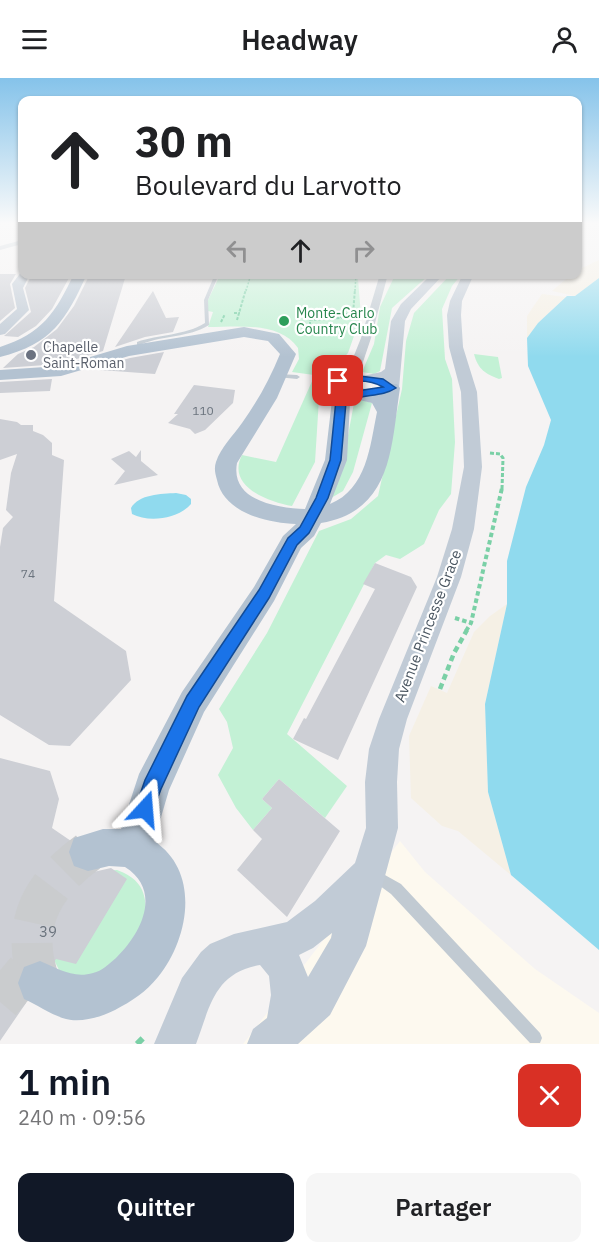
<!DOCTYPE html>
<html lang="fr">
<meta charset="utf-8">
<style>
body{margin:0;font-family:"IBM Plex Sans",sans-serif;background:#f6f6f6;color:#202124;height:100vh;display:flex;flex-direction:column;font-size:22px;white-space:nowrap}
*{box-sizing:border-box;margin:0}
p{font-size:20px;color:#757577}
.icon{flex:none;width:33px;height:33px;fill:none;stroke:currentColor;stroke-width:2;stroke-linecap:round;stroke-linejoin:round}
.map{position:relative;height:966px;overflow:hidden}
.drawer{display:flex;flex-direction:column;background:#fff;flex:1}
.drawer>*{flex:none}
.banner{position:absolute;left:18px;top:18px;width:564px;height:183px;border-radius:12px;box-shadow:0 2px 4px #0004;background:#fff;color:#202124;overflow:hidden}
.pin{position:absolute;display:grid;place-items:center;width:51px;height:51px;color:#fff;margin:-26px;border-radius:12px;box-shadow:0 3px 9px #0006}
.me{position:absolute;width:66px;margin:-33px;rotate:19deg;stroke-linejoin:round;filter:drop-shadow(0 0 4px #0008)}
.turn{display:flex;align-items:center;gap:21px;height:126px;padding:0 18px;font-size:27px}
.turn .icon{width:78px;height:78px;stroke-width:2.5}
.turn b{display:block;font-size:42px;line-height:51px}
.lanes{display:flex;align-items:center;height:57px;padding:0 18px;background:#0003;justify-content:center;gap:30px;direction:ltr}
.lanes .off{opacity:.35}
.round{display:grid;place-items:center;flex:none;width:63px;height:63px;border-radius:12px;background:#f6f6f6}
.head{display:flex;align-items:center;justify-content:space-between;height:102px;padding:0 18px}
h1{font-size:36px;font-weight:600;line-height:45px;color:#111827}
.cta{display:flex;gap:12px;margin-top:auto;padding:12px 18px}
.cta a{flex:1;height:69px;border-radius:12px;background:#111827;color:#fff;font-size:24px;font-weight:600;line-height:69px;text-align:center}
.cta a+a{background:#f6f6f6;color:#202124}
header{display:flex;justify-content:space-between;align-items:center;height:78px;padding:0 18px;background:#fff;font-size:27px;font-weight:600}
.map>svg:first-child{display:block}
</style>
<header><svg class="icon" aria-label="menu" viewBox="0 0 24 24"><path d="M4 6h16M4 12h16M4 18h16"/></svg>Headway<svg class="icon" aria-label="person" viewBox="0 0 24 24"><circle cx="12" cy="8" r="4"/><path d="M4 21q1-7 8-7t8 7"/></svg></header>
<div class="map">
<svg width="599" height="966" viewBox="0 0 599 966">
<rect width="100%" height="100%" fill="#f5f3f3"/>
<path fill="#fdf9ef" d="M400,763l25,31 110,97 64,44v31h-356z"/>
<g fill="#c3f1d5">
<path d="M220,197h140l-2,4 3,37 -13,37 -28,30 -5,79 -23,44c-24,-4 -66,-20 -50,-51l34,7 41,-92 -3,5 -22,-3 7,-13 -1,-11c-19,-27 -61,-21 -90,-21l5,-15 -5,-1v-11z"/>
<path d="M395,197h34l-37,33 -12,63 -6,3 -12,-2 12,-28 6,-37z"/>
<path d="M450,197h11l-9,11 -10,23 3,50 7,20 3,63 -4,52 -12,16 -15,34 -24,15 -14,-4 -11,8 -88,171 60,52 -22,32 -46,-39 -17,20 10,9 -19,22 -17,-22 -18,-33 15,-27 -6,-26 -8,-13 48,-76 52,-102 32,-12 27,-23 24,-107 4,-48 8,-28z"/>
<path d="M474,276l24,3 4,21 -3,1c-14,-5 -21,-10 -25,-25z"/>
<path d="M359,321l13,4 -19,69 -10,19 -17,10 21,-60 7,-38z"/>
<path d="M117,792c32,12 29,31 29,60l-56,54 -30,-12 -8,-16 51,-85z"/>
</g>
<g fill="#f5f0e5">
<path d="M599,182v18l-24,18 -23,-5 19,-16 7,-1v-4z"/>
<path d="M542,216l24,3 -28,26 -11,15v-22z"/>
<path d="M507,526l-22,100 3,88 23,83 -53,-44 -16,-5 -31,-28 -2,-62 22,-50 16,7 27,-61 16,-16z"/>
</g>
<g fill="#90daee">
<path d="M599,200v672l-88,-75 -23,-83 -3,-88 22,-100v-43l19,-74 18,-42 7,-25 -23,-54 -1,-28 11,-15 29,-27h8z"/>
<path d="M176,415l10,2 5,4v5c-13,15 -42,19 -59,10l-1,-6c8,-14 30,-14 45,-15z"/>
</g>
<g fill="#cdcfd5">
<path d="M0,196h16l-6,10 5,24 -15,13z"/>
<path d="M32,196l38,2 -18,33 -16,17 -18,11 -14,-1 27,-24 -6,-24z"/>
<path d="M126,197l-23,76 -43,13 -57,4 15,-14 16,-7 23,-18 17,-23 15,-30z"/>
<path d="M153,213l13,27 13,-1 -6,15 -28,5 -30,10z"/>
<path d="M164,274l-9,22 -55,-4 2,-4 28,-8z"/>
<path d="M52,301l-2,12 -50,2v-11z"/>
<path d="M194,307l41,5 -2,13 -28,27 -10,4 -5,-5 -22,-6 10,-9h-4z"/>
<path d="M0,341l17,3 4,3h12v6l10,4 9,8v12l12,5 -10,141 72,50 5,29 -61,66 -21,-1 -49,-30v-168l3,-19 10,-11 -7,-7 5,-37 6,-19 -17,6z"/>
<path d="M141,372v11l17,14 -44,10 11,-14 -14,-12 18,-8 7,6z"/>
<path d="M375,485l36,14 6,10 -79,173 -45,-21 11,-21 2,1 69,-130 -12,-5z"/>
<path d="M0,680l50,13 9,28 -7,29 19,13 -4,12 6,15 16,5 22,-5 16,11 -51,85 -20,-5 -3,5 -14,-5 -17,7 -6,18 6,16 4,3 -26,38z"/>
<path d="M279,701l61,52 -53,86 -50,-47 25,-31 -9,-9 19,-22 -10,-9z"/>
</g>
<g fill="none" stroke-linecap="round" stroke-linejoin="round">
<g stroke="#caccce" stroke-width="41" stroke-dasharray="41 20" stroke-linecap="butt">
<path d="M40,905c-21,-57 1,-97 48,-131"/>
<path d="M0,924l32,-38"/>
</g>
<g stroke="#7ad0a6" stroke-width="1.5" stroke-dasharray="2 1.5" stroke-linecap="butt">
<path d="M246,213l5,-17"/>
<path d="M355,213l1,-17"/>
</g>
<g stroke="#7ad0a6" stroke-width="2" stroke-dasharray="3 1.5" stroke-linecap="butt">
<path d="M234,235h6"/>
<path d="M237,242l9,-31"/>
<path d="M221,244l4,-8"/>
<path d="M310,247v-5l31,-2v-4h12l2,-25"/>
</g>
<path stroke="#7ad0a6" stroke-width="3" stroke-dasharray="4 2" stroke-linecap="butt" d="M490,375l10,1 3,4 -1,31"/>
<g stroke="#7ad0a6" stroke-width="4" stroke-dasharray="4.5 3" stroke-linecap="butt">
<path d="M455,540l16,5"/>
<path d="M466,553l5,-8 31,-135"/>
</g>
<path stroke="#7ad0a6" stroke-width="4.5" stroke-dasharray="6 4" stroke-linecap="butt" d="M440,611l14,-36 13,-23"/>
<path stroke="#7ad0a6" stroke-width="6" stroke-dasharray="8 4.5" stroke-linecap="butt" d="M137,966l8,-8"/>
<g fill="#c1cad2" fill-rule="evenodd">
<path d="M215,196h4l-11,26 1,25c-21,13 -45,10 -67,19l-1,6h-4v-8c22,-8 47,-6 68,-19l-1,-23z"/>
<path d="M279,296l18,1 3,2 -3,2 -20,-2v-2z"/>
<path d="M376,792l25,14 139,149 2,5 -2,5h-10l-139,-149 -19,-14 -2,-4 2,-4z"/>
</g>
<g fill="#c1cad2" fill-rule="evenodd">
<path d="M22,162v4l-22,6v-4z"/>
<path d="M380,196h8l-17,64 -13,39 -6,3 -4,-1 -1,-6 14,-35z"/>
</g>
<g fill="#c1cbd6" fill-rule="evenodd">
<path d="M22,193v3h8l-7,14 6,22 -24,24 -5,1v-11l17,-15 -5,-25z"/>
<path d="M432,196h12l-33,35 -6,12 -6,67 -8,5 -8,-5 1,-7 -21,1 -3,-3 3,-3 18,-4 4,-3 6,-48 10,-17z"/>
<path d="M463,196h11l-12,27 -1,14 2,32 14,45 5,75 -8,62 -13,48 -54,142 -8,30 -2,33 1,46 -32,118 -36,69 -32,29h-51l6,-15 14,-11 4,-23 -2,-19 -9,-11c-46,8 -50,42 -64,79h-42l28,-66 19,-26 9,-8 24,-10 53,-12 28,-21 40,-38 11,-35 -1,-46 4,-33 10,-30 58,-142 15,-48 12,-62 -3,-75 -12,-45 -2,-32 3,-14zM332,855l-1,5 -23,39 -9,-22 14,-7z"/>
</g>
<g fill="#b3c2d1" fill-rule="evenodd">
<path d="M74,196h13c-21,46 -35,70 -87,83v-10c43,-14 55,-34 74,-73z"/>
<path d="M244,249l35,7 17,20 -19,44 -40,65c-7,38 41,45 68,46l20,-49 7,-60c12,-16 33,-13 49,-7l4,-9h12l3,4c-9,58 -7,123 -79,135l-7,13 -13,12 -27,53 -70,111 -35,78 -15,51c47,31 35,98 4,136 -12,15 -26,24 -43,33 -14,7 -34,13 -49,9 -15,-4 -28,-14 -42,-20l-6,-16 6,-16 16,-6c17,7 33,18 53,12 9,-2 16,-9 23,-15 25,-24 47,-67 9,-91l-16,-1 -21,5 -14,-5 -5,-14 5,-14 29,-9h18l18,-55 43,-82 72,-105 29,-51 13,-12c-29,-1 -72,-11 -79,-44 -2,-7 -3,-12 -1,-18 5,-15 17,-26 26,-39 15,-21 28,-44 38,-69l-12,-13 -24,-4 -115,19 -68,20 -61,4v-10l60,-4 67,-20zM355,321l17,4 5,9c-7,34 -10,77 -47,92l17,-44 3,-58z"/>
</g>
</g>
<linearGradient id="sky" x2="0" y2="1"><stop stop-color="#85c3ea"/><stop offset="0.52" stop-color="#fafafa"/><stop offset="1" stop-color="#fafafa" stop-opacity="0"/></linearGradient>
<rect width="599" height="279" fill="url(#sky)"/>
<path fill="#1a73e8" stroke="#114b97" stroke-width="1.5" d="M352,297l31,4 13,9c-15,10 -34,5 -50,14l-5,58 -13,38 -19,35 -12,12 -28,53 -70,109 -38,82 -10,27 -6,3 -7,-3 -3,-7 10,-29 42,-84 72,-106 29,-52 12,-11 16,-29 14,-38 6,-60 14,-8 33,-5c-14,-8 -30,-7 -45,-3l-5,-3z"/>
<circle fill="#2e9e5b" stroke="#fff" stroke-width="2" cx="284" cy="243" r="6"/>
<circle fill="#6b7280" stroke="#fff" stroke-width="2" cx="31" cy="277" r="6"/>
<g text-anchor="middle" stroke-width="4.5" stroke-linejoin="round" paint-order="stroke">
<g font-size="12" fill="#6b747e">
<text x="203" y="337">110</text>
<text x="28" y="500">74</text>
</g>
<g font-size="14" fill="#27864d" stroke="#fff" text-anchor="start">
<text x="296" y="240">Monte-Carlo<tspan x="296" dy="16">Country Club</tspan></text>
</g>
<g font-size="14" fill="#5b616d" stroke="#fff" text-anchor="start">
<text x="43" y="274">Chapelle<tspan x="43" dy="16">Saint-Roman</tspan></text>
</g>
<g font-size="15" fill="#4a5661" stroke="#fff">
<text transform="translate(428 548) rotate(-69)" y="5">Avenue Princesse Grace</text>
</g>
<g font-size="15" fill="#6b747e">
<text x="48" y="859">39</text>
</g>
</g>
</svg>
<div class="pin" style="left:338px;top:303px;background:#d93025"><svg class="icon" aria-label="arrive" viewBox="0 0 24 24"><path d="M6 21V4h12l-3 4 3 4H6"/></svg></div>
<svg class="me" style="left:145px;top:731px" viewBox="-20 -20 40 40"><path d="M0-17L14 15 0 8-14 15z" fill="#1a73e8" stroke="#fff" stroke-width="4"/></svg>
<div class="banner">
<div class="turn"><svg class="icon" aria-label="ahead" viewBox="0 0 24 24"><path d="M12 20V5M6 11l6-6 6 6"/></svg><div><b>30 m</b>Boulevard du Larvotto</div></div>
<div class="lanes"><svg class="icon off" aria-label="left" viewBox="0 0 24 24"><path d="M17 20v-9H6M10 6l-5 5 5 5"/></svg><svg class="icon" aria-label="ahead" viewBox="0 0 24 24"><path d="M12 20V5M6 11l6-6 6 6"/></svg><svg class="icon off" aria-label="right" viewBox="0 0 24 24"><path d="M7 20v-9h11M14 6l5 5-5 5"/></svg></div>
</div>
</div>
<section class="drawer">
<div class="head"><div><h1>1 min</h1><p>240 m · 09:56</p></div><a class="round" style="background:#d93025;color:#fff"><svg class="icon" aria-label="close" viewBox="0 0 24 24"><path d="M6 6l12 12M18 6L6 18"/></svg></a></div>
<div class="cta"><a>Quitter</a><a>Partager</a></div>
</section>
